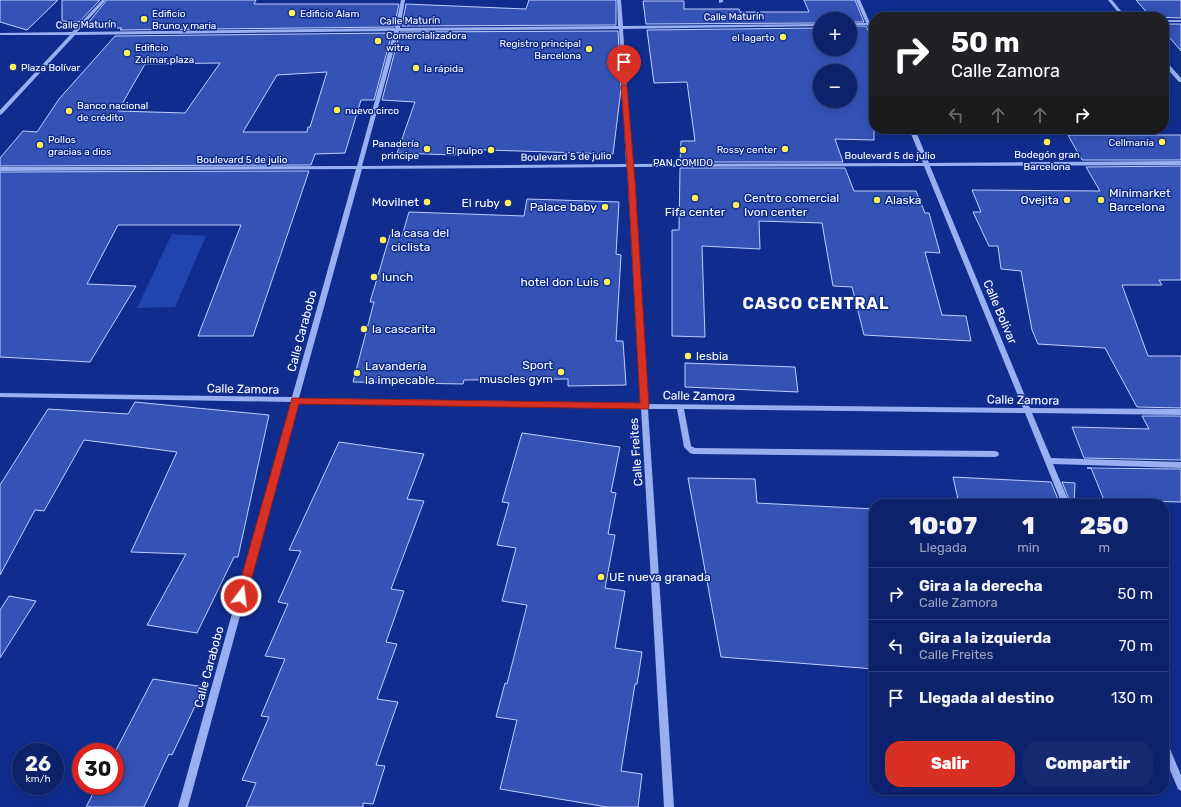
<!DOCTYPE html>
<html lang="es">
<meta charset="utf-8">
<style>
body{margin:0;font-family:Rubik,sans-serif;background:#152a70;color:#f1f3f6;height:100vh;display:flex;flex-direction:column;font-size:15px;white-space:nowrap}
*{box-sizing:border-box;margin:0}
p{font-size:13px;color:#9aa4c1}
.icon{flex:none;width:22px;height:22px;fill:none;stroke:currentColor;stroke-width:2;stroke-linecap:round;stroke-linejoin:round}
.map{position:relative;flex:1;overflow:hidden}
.panel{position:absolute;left:869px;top:499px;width:300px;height:296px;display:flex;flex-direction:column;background:#0c226a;border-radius:16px;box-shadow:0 2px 10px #0003,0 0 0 1px #2c3f7e}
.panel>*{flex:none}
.guide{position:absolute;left:869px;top:12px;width:300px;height:122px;border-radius:16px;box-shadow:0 2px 10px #0003,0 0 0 1px #2c3f7e;background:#202124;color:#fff;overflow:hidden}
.controls{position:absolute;left:813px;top:12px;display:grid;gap:8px}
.controls a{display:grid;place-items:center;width:44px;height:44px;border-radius:50%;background:#0c226a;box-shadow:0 2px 10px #0003,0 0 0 1px #2c3f7e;font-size:20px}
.speed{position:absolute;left:12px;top:743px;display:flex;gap:8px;font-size:20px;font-weight:700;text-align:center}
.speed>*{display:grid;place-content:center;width:52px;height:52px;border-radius:50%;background:#0c226a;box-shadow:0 2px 10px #0003,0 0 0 1px #2c3f7e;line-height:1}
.speed small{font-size:10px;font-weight:400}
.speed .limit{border:6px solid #d22;background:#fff;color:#111}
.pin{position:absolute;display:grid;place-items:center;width:34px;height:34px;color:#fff;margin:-41px -17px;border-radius:50% 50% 50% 0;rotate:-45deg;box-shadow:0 0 4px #0007}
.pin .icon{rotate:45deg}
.me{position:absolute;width:44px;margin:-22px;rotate:15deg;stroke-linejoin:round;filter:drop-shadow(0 0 3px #0008)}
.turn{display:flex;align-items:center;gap:14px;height:84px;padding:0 16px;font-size:18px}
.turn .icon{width:52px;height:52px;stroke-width:2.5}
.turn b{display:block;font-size:28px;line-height:34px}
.lanes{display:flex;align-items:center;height:38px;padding:0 16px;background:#0003;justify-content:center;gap:20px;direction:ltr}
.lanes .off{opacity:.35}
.eta{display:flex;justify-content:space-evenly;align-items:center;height:68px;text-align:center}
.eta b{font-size:24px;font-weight:800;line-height:28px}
.primary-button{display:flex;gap:8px;margin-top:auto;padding:8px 16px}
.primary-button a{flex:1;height:46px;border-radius:16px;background:#d93025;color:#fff;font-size:16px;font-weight:800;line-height:46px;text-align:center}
.primary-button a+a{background:#152a70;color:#f1f3f6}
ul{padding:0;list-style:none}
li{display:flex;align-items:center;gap:12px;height:52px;padding:0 16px;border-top:1px solid #2c3f7e}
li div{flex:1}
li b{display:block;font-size:15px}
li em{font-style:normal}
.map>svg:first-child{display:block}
</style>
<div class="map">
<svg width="1181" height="807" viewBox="0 0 1181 807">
<rect width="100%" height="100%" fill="#102d8d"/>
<path fill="#2244ad" d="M172,234l34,2 -31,71 -38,1z"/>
<g fill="#3453b5" stroke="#bfcffd" fill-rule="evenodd">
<path d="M0,0h58l-31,30 -27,-8z"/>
<path d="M62,0h38l-21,22 -17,-1z"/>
<path d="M107,0h149l-2,4h145l-5,23 -274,3 2,-2h-16l4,-4 -22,-1z"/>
<path d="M529,0h87v25l-214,1 4,-22 120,5z"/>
<path d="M804,0h51l9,22h-14v-3h-30v4l-174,1 -3,-23h41v8h55l1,3h69z"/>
<path d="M1136,0h45v18l-30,-1z"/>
<path d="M1164,24h17v27l-17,-20z"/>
<path d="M850,26h16l8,17v97l-39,-1 8,23h-163l1,-21h14l-8,-59 -33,1 -7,-53 173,-2v21h30zM820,71h30v30h-30z"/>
<path d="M618,31l3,58 -8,65 -158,-5v6l-58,-2 18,-51 -33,-2 18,-68z"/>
<path d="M392,33l-18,67h-13l-16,53 -30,1 -4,11 -311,1v-8l23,-27 14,1 22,-33 56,-63zM220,63l-35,50 -67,-2 27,-47zM327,72l-17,55h-2l-1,5h-64l34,-57z"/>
<path d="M1068,135h113v25h-99z"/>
<path d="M1181,166v114h-22l3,5h-40l26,71h33v52l-44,-1 -32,-59 -67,-4 -6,-14 -11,-59 -20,-2 -3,-23h-9l-16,-34h8l-9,-22 128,1 -14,-24z"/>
<path d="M680,168h165l9,23h62l9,22h4l11,40 -15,-1 17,63 24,1 5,25 -107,-6 -12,-48 -19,-1 -11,-63 -63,-2 1,28 -58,-3 3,91 -33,-1v-106h7z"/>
<path d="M309,171l-56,165h-55l43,-111h-123l-31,59 49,2 -46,76 -90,-5v-185z"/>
<path d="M527,199l92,3 -3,52 5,1 -5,86h7l3,44 -58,1v-7l-104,1 -1,4 -110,-2 21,-80h-4l20,-67 12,1 7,-24 115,4z"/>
<path d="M685,363l110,4 3,25 -113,-5z"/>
<path d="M135,402l134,13 -31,142h-4l-37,76 -50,-8 39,-71 -55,-2 46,-100 -93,-12 -40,71 -9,-1 -35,65v-90l48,-76 80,5z"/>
<path d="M1142,416h39v44l-97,-2 -12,-31 77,2z"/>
<path d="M522,433l98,14 -9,45 5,1 -8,41 7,1 -10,53 20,3 -10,57 27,4 -5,32h-2l-14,87 21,3 -4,33h-31l-107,-18 17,-69 -21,-3 9,-34 2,1 20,-79 -25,-4 14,-53 -19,-3 12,-42 -7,-1z"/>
<path d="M339,442l85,12 -17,45 17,2 -33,88 13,2 -18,51 11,2 -20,55 21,3 -22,63 9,1 -12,38 -10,-1v4h-117l10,-24 -14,-3 27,-63 -8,-1 24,-57 -20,-3 23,-52 -10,-2 23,-51 -12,-1z"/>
<path d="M1087,468l94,1v33l-77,-2 -13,-32z"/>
<path d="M953,477l98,5 9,22h-101z"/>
<path d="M688,478l67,1 2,24 117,6v160l-153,-12z"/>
<path d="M1062,482l13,1 -1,21h-3z"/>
<path d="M9,596l27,5 -36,57v-48z"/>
<path d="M153,679l51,8 -32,68 -3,-1 -25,53h-58l11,-21h18v-34z"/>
</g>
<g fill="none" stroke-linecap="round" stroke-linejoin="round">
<g fill="#98aff2" fill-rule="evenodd">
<path d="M102,0h4l-29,32 318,-4 6,-28h4l-5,28 218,-2 -1,-26h4l2,26 197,-2v2l-197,3 9,135 291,-1 -14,-34h6l14,34 252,-2v4l-251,1 100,242 151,1v6l-149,-2 19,45 130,4v6l-128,-4 17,40h-8l-37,-91 -341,-4 7,37 4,2 300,3 3,1 1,2 -1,2 -3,1 -302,-3 -3,-1 -6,-6 -7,-38h-29l26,398h-10l-23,-399 -343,-5 -110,404h-10l113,-405 -291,-5v-4l292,4 64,-228 -356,2v-4l357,-1 37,-135 -319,4 -73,79 -2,1v-5l70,-75h-70v-2l72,-1zM619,29l7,135 -264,2 37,-135zM924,166l99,242 -375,-4 -16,-237zM627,167l13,236 -341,-5 63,-229z"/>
<path d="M719,0h4v2l-4,1z"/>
<path d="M856,0h4l10,23 4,1 -2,1 2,6v6l-2,-1 -5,-11h-17v-2h16z"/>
<path d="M1108,0h4l14,17h-4z"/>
<rect x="1164" y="20" width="17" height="2"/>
<path d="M1164,61h2l15,17v4h-2l-15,-17z"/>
<path d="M1164,741l3,1 14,33v16l-3,-2 -14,-33z"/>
</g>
</g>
<path fill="#d93025" stroke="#8d1f18" d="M624,84l3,2 8,94 14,226 -1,3 -349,-5 -52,192 -2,4h-7l-2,-4 56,-198 348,5 -12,-223 -7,-94z"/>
<g fill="#fff15a" stroke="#102d8d" stroke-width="1.5">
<circle cx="292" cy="13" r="4"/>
<circle cx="144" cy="19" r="4"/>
<circle cx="783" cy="37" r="4"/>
<circle cx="378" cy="41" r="4"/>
<circle cx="589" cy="49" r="4"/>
<circle cx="127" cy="53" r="4"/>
<circle cx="13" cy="67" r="4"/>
<circle cx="416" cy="68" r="4"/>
<circle cx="337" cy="110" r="4"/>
<circle cx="69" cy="111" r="4"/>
<circle cx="1047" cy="142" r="4"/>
<circle cx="1162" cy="142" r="4"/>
<circle cx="40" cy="145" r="4"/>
<circle cx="427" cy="149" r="4"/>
<circle cx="785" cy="149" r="4"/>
<circle cx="491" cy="150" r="4"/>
<circle cx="683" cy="150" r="4"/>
<circle cx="695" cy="198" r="4"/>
<circle cx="877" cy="200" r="4"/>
<circle cx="1067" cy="200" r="4"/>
<circle cx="1101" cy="200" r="4"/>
<circle cx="427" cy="202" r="4"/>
<circle cx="508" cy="203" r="4"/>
<circle cx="736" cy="205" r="4"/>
<circle cx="605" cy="207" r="4"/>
<circle cx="383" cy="240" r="4"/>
<circle cx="374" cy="277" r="4"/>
<circle cx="607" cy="282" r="4"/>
<circle cx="364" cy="329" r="4"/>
<circle cx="688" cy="356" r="4"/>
<circle cx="561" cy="372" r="4"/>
<circle cx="357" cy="373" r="4"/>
<circle cx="601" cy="577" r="4"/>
</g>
<g text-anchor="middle" stroke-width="3" stroke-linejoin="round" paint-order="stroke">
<g font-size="10" fill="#fff" stroke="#102d8d" text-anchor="start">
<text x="152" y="17">Edificio<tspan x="152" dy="12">Bruno y maria</tspan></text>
<text x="300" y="17">Edificio Alam</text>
<text x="386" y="39">Comercializadora<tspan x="386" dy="12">witra</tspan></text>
<text x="775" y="41" text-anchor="end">el lagarto</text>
<text x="581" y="47" text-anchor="end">Registro principal<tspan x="581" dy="12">Barcelona</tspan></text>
<text x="135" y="51">Edificio<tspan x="135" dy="12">Zulmar plaza</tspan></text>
<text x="21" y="71">Plaza Bolívar</text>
<text x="424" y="72">la rápida</text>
<text x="77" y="109">Banco nacional<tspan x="77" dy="12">de crédito</tspan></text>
<text x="345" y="114">nuevo circo</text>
<text x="48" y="143">Pollos<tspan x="48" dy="12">gracias a dios</tspan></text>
<text x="1154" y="146" text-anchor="end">Cellmanía</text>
<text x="419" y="147" text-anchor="end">Panadería<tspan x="419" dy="12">principe</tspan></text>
<text x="777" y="153" text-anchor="end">Rossy center</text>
<text x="483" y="154" text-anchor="end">El pulpo</text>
<text x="1047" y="158" text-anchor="middle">Bodegón gran<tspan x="1047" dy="12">Barcelona</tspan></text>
<text x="683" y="166" text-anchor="middle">PAN COMIDO</text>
</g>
<g font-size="10" fill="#fff" stroke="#102d8d">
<text transform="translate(734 16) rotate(-1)" y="4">Calle Maturín</text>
<text transform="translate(410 20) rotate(-1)" y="4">Calle Maturín</text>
<text transform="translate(86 24) rotate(-1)" y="4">Calle Maturín</text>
<text x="890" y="159">Boulevard 5 de julio</text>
<text transform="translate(566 156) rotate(-1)" y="4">Boulevard 5 de julio</text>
<text x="242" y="163">Boulevard 5 de julio</text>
</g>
<g font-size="12" fill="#fff" stroke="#102d8d" text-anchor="start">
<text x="1109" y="197">Minimarket<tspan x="1109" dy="14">Barcelona</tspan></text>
<text x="744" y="202">Centro comercial<tspan x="744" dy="14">Ivon center</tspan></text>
<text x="885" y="204">Alaska</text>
<text x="1059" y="204" text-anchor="end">Ovejita</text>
<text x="419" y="206" text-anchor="end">Movilnet</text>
<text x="500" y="207" text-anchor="end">El ruby</text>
<text x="597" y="211" text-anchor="end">Palace baby</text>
<text x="695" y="216" text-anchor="middle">Fifa center</text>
<text x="391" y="237">la casa del<tspan x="391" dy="14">ciclista</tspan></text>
<text x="382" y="281">lunch</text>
<text x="599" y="286" text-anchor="end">hotel don Luis</text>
<text x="372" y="333">la cascarita</text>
<text x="696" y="360">lesbia</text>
<text x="553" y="369" text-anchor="end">Sport<tspan x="553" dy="14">muscles gym</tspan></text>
<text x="365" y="370">Lavandería<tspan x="365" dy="14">la impecable</tspan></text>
<text x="609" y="581">UE nueva granada</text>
</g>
<g font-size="12" fill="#fff" stroke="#102d8d">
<text transform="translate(1000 312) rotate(67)" y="4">Calle Bolívar</text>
<text transform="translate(302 331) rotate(-75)" y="4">Calle Carabobo</text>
<text transform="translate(243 389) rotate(1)" y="4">Calle Zamora</text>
<text transform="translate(699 396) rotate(1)" y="4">Calle Zamora</text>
<text transform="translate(1023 400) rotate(1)" y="4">Calle Zamora</text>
<text transform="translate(636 452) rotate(-94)" y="4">Calle Freites</text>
<text transform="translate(209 667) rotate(-75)" y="4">Calle Carabobo</text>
</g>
<g font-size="16" font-weight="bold" letter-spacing="1" fill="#fff" stroke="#102d8d">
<text x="816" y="309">CASCO CENTRAL</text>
</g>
</g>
</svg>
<div class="controls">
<a>+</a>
<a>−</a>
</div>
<div class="speed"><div>26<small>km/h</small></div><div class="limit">30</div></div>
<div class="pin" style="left:624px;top:86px;background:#d93025"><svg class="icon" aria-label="arrive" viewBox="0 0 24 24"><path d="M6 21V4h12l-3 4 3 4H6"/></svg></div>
<svg class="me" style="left:241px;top:596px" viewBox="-20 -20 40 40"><circle r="17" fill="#d93025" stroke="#fff" stroke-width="3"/><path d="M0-11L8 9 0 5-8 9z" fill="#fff"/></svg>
<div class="guide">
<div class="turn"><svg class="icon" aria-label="right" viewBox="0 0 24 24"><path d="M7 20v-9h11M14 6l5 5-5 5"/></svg><div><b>50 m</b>Calle Zamora</div></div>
<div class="lanes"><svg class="icon off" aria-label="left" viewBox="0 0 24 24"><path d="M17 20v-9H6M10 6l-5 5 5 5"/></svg><svg class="icon off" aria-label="ahead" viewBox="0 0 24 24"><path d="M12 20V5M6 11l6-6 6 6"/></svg><svg class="icon off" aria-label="ahead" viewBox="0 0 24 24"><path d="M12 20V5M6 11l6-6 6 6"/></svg><svg class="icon" aria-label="right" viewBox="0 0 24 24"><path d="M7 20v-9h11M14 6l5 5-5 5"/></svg></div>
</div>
<section class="panel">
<div class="eta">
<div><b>10:07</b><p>Llegada</p></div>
<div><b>1</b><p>min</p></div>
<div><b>250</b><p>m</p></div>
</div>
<ul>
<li><svg class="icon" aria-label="right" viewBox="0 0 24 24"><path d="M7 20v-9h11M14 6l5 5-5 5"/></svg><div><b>Gira a la derecha</b><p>Calle Zamora</p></div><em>50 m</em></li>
<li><svg class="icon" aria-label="left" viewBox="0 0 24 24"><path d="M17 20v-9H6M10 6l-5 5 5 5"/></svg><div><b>Gira a la izquierda</b><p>Calle Freites</p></div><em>70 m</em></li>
<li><svg class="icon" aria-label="arrive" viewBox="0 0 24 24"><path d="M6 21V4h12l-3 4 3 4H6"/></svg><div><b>Llegada al destino</b></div><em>130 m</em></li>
</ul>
<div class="primary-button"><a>Salir</a><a>Compartir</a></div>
</section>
</div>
